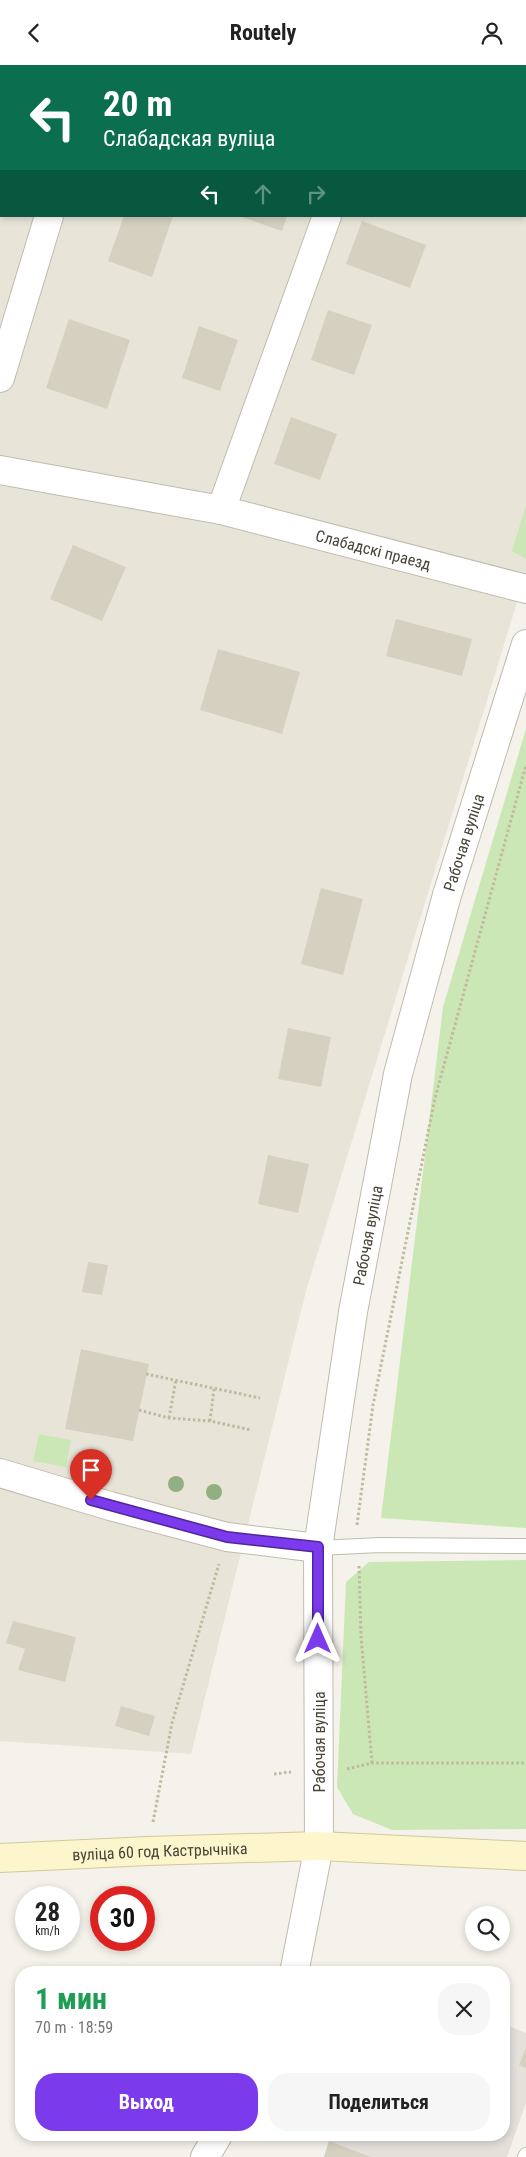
<!DOCTYPE html>
<html lang="ru">
<meta charset="utf-8">
<style>
body{margin:0;font-family:"Roboto Condensed",sans-serif;background:#f6f6f6;color:#222;height:100vh;display:flex;flex-direction:column;font-size:19px;white-space:nowrap}
*{box-sizing:border-box;margin:0}
p{font-size:16px;color:#767676}
.icon{flex:none;width:28px;height:28px;fill:none;stroke:currentColor;stroke-width:2;stroke-linecap:round;stroke-linejoin:round}
.map{position:relative;flex:1;overflow:hidden}
.sheet{position:absolute;left:15px;top:1901px;width:495px;height:175px;display:flex;flex-direction:column;background:#fff;border-radius:20px;box-shadow:0 2px 8px #0003}
.sheet>*{flex:none}
.guide{position:absolute;left:0px;top:0px;width:526px;height:152px;box-shadow:0 2px 8px #0003;background:#0b6e4f;color:#fff;overflow:hidden}
.buttons{position:absolute;left:465px;top:1841px;display:grid;gap:10px}
.buttons a{display:grid;place-items:center;width:45px;height:45px;border-radius:50%;background:#fff;box-shadow:0 2px 8px #0003;font-size:25px}
.speed{position:absolute;left:15px;top:1821px;display:flex;gap:10px;font-size:25px;font-weight:700;text-align:center}
.speed>*{display:grid;place-content:center;width:65px;height:65px;border-radius:50%;background:#fff;box-shadow:0 2px 8px #0003;line-height:1}
.speed small{font-size:12px;font-weight:400}
.speed .limit{border:8px solid #d22;background:#fff;color:#111}
.pin{position:absolute;display:grid;place-items:center;width:42px;height:42px;color:#fff;margin:-51px -21px;border-radius:50% 50% 50% 0;rotate:-45deg;box-shadow:0 0 5px #0007}
.pin .icon{rotate:45deg}
.me{position:absolute;width:55px;margin:-28px;rotate:0deg;stroke-linejoin:round;filter:drop-shadow(0 0 4px #0008)}
.turn{display:flex;align-items:center;gap:18px;height:105px;padding:0 20px;font-size:22px}
.turn .icon{width:65px;height:65px;stroke-width:2.5}
.turn b{display:block;font-size:35px;line-height:42px}
.lanes{display:flex;align-items:center;height:48px;padding:0 20px;background:#0003;justify-content:center;gap:25px;direction:ltr}
.lanes .off{opacity:.35}
.round{display:grid;place-items:center;flex:none;width:52px;height:52px;border-radius:20px;background:#f6f6f6}
.overview{display:flex;align-items:center;justify-content:space-between;height:85px;padding:0 20px}
h1{font-size:30px;font-weight:700;line-height:38px;color:#1e9e55}
.cta{display:flex;gap:10px;margin-top:auto;padding:10px 20px}
.cta a{flex:1;height:58px;border-radius:20px;background:#7c3aed;color:#fff;font-size:20px;font-weight:700;line-height:58px;text-align:center}
.cta a+a{background:#f6f6f6;color:#222}
header{display:flex;justify-content:space-between;align-items:center;height:65px;padding:0 20px;background:#fff;font-size:22px;font-weight:700}
.map>svg:first-child{display:block}
</style>
<header><svg class="icon" aria-label="back" viewBox="0 0 24 24"><path d="M15 5l-7 7 7 7"/></svg>Routely<svg class="icon" aria-label="person" viewBox="0 0 24 24"><circle cx="12" cy="8" r="4"/><path d="M4 21q1-7 8-7t8 7"/></svg></header>
<div class="map">
<svg width="526" height="2092" viewBox="0 0 526 2092">
<rect width="100%" height="100%" fill="#f4f2ea"/>
<path fill="#e8e5d8" fill-rule="evenodd" d="M0,0h526v508l-220,718 -115,463 -191,-13zM1,1h524v150h-524z"/>
<path fill="#e4e1db" d="M504,1959l22,9v70l-19,54h-183l5,-16 -18,-6h193z"/>
<g fill="#cbe7b5">
<path d="M526,440v54l-14,-8z"/>
<path d="M526,664v799l-145,-10 62,-511z"/>
<path d="M39,1369l32,6 -5,27 -33,-6z"/>
<path d="M526,1495v269l-134,1 -39,-16 -16,-27 9,-205 23,-20z"/>
</g>
<g fill="#d6d0c0">
<path d="M124,151h49l-21,61 -44,-16z"/>
<path d="M239,151h48l-5,15z"/>
<path d="M362,156l64,24 -16,43 -64,-24z"/>
<path d="M328,245l44,15 -18,50 -43,-15z"/>
<path d="M69,254l61,21 -23,69 -61,-21z"/>
<path d="M199,261l39,14 -18,51 -38,-13z"/>
<path d="M291,352l46,17 -17,46 -46,-16z"/>
<path d="M73,480l53,22 -24,54 -52,-22z"/>
<path d="M396,554l76,20 -10,37 -76,-20z"/>
<path d="M218,584l82,23 -18,62 -82,-24z"/>
<path d="M321,823l42,11 -20,76 -42,-11z"/>
<path d="M288,963l43,9 -10,50 -43,-8z"/>
<path d="M268,1090l41,9 -11,49 -40,-9z"/>
<path d="M88,1197l20,3 -6,30 -20,-3z"/>
<path d="M81,1284l68,15 -16,77 -68,-12z"/>
<path d="M13,1556l63,16 -11,45 -47,-12 7,-21 -19,-6z"/>
<path d="M121,1641l34,10 -6,20 -34,-10z"/>
<path d="M526,1983v20l-7,-3z"/>
<path d="M329,2076l42,16h-47z"/>
</g>
<g fill="none" stroke-linecap="round" stroke-linejoin="round">
<defs>
<g id="lane">
<path d="M318,1483l62,-3 146,1"/>
<path d="M525,2092l1,-2"/>
</g>
<g id="street">
<path d="M95,1v-1"/>
<path d="M382,1v-1"/>
<path d="M0,313l49,-162"/>
<path id="s1" d="M0,405l221,40 305,79"/>
<path d="M221,445l106,-294"/>
<path d="M0,1408l110,33 117,31 91,11"/>
<path id="s2" d="M294,1908l25,-127 -1,-298 35,-236 45,-238 49,-179 79,-251"/>
<path d="M205,2092l13,-22"/>
</g>
<g id="secondary">
<path id="s3" d="M0,1793l148,-7 171,-5 207,10"/>
</g>
</defs>
<use href="#lane" stroke="#c0bbad" stroke-width="16"/>
<use href="#street" stroke="#c0bbad" stroke-width="30"/>
<use href="#secondary" stroke="#d2ca9b" stroke-width="30"/>
<g stroke="#c1b99f" stroke-width="3" stroke-dasharray="2.5 2.5" stroke-linecap="butt">
<path d="M146,1309l114,24"/>
<path d="M139,1345l30,8 41,3 41,9"/>
<path d="M169,1353l7,-38"/>
<path d="M210,1356l4,-32"/>
<path d="M357,1460l16,-120 62,-307 91,-333"/>
<path d="M359,1501l2,70 11,127"/>
<path d="M347,1704l25,-6h154"/>
<path d="M274,1709l17,-2"/>
<path d="M153,1757l19,-99 47,-159"/>
</g>
<use href="#lane" stroke="#fff" stroke-width="14"/>
<use href="#street" stroke="#fff" stroke-width="28"/>
<use href="#secondary" stroke="#fdf6cc" stroke-width="28"/>
</g>
<g fill="#92af82">
<circle cx="176" cy="1419" r="8"/>
<circle cx="214" cy="1427" r="8"/>
</g>
<g fill="none" stroke-linecap="round" stroke-linejoin="round">
<defs>
<path id="route" d="M91,1435l136,37 91,10v92"/>
</defs>
<use href="#route" stroke="#51269a" stroke-width="12"/>
<use href="#route" stroke="#7c3aed" stroke-width="9"/>
</g>
<g text-anchor="middle" stroke-width="5" stroke-linejoin="round" paint-order="stroke">
<g font-size="16" fill="#484438" stroke="#fff">
<text dy="6" stroke="none"><textPath href="#s1" startOffset="382">Слабадскі праезд</textPath></text>
<text dy="6" stroke="none"><textPath href="#s2" startOffset="1149">Рабочая вуліца</textPath></text>
<text dy="6" stroke="none"><textPath href="#s2" startOffset="744">Рабочая вуліца</textPath></text>
<text transform="translate(319 1677) rotate(-90)" y="6">Рабочая вуліца</text>
<text dy="6" stroke="none"><textPath href="#s3" startOffset="160">вуліца 60 год Кастрычніка</textPath></text>
</g>
</g>
</svg>
<div class="buttons">
<a><svg class="icon" aria-label="search" viewBox="0 0 24 24"><circle cx="10" cy="10" r="6"/><path d="M15 15l6 6"/></svg></a>
</div>
<div class="speed"><div>28<small>km/h</small></div><div class="limit">30</div></div>
<div class="pin" style="left:91px;top:1435px;background:#d93025"><svg class="icon" aria-label="arrive" viewBox="0 0 24 24"><path d="M6 21V4h12l-3 4 3 4H6"/></svg></div>
<svg class="me" style="left:318px;top:1574px" viewBox="-20 -20 40 40"><path d="M0-17L14 15 0 8-14 15z" fill="#7c3aed" stroke="#fff" stroke-width="4"/></svg>
<div class="guide">
<div class="turn"><svg class="icon" aria-label="left" viewBox="0 0 24 24"><path d="M17 20v-9H6M10 6l-5 5 5 5"/></svg><div><b>20 m</b>Слабадская вуліца</div></div>
<div class="lanes"><svg class="icon" aria-label="left" viewBox="0 0 24 24"><path d="M17 20v-9H6M10 6l-5 5 5 5"/></svg><svg class="icon off" aria-label="ahead" viewBox="0 0 24 24"><path d="M12 20V5M6 11l6-6 6 6"/></svg><svg class="icon off" aria-label="right" viewBox="0 0 24 24"><path d="M7 20v-9h11M14 6l5 5-5 5"/></svg></div>
</div>
<section class="sheet">
<div class="overview"><div><h1>1 мин</h1><p>70 m · 18:59</p></div><a class="round"><svg class="icon" aria-label="close" viewBox="0 0 24 24"><path d="M6 6l12 12M18 6L6 18"/></svg></a></div>
<div class="cta"><a>Выход</a><a>Поделиться</a></div>
</section>
</div>
